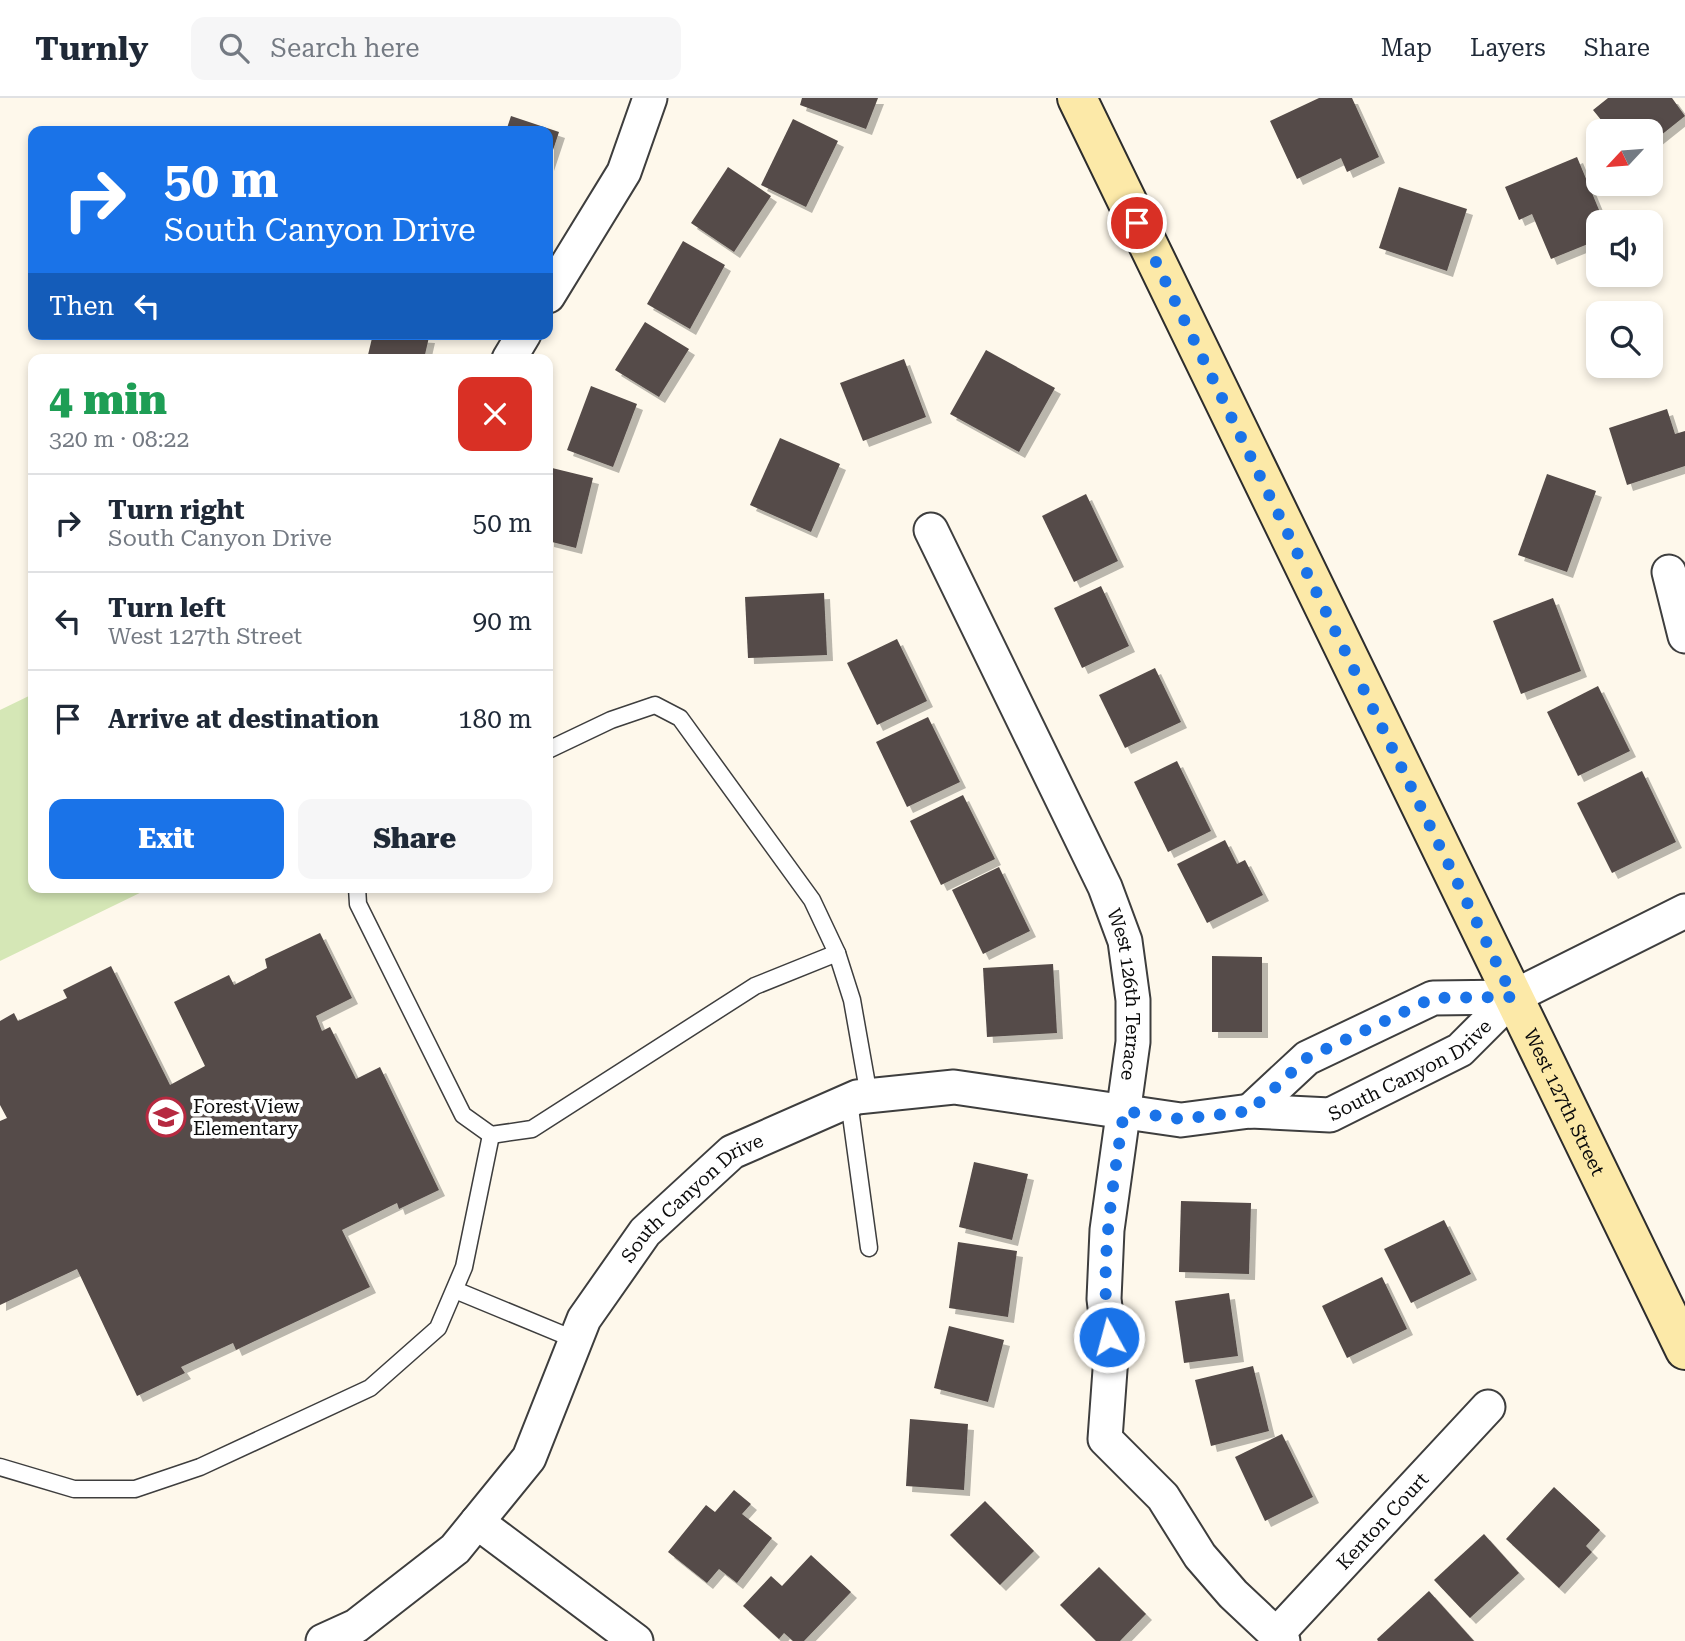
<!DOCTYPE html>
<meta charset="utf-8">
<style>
body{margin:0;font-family:"Roboto Serif",serif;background:#f6f6f7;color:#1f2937;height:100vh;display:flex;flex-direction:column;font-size:26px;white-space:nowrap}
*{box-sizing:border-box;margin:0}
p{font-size:23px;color:#747a83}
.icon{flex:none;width:38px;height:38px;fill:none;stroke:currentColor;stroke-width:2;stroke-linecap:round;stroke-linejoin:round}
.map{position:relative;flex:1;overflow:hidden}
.drawer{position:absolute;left:28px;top:256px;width:525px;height:539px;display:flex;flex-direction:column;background:#fff;border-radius:14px;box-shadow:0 4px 10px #0003}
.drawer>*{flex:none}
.banner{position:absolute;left:28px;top:28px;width:525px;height:214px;border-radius:14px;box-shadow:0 4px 10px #0003;background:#1a73e8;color:#fff;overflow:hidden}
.needle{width:46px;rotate:244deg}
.buttons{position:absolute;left:1586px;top:21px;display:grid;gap:14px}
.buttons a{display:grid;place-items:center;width:77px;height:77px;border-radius:14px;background:#fff;box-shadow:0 4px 10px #0003;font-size:35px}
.pin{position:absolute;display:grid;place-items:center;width:60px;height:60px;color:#fff;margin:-30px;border:4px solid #fff;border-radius:50%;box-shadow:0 2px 7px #0007}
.me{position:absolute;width:77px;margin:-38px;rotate:353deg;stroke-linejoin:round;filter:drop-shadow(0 0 5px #0008)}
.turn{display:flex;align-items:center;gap:24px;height:147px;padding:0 21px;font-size:32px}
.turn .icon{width:91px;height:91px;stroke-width:2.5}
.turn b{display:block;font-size:49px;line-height:60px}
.then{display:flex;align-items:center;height:66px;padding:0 21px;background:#0003;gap:14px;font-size:26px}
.round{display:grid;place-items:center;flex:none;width:74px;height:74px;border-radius:14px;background:#f6f6f7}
.headline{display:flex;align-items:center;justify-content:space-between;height:119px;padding:0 21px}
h1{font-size:42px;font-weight:800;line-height:52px;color:#1e9e55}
.action{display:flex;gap:14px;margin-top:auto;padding:14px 21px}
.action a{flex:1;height:80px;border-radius:14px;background:#1a73e8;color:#fff;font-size:28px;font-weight:800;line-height:80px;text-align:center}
.action a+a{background:#f6f6f7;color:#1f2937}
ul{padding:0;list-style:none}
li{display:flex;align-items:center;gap:21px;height:98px;padding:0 21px;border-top:2px solid #e0e1e3}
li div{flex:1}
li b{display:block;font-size:26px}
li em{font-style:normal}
header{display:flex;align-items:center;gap:42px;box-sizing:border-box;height:98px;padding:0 35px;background:#fff;border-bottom:2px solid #e0e1e3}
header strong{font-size:33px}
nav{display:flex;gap:38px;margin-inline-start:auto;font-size:24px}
.search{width:490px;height:63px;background:#f6f6f7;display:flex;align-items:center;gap:18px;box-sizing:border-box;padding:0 24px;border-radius:14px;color:#747a83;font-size:26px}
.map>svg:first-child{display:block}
</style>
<header>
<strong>Turnly</strong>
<div class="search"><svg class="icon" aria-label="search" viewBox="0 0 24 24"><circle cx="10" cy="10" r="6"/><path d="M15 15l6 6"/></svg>Search here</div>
<nav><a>Map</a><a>Layers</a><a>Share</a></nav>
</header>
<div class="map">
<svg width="1685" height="1543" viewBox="0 0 1685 1543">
<defs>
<filter id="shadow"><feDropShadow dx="6" dy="6" stdDeviation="0" flood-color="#0004"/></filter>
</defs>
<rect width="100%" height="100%" fill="#fef8eb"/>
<path fill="#d5e7b6" d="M33,596v193h119l-152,74v-251z"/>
<g fill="#544b48" filter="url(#shadow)">
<path d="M802,0h76l-12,31 -66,-24z"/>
<path d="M1319,0h33l27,59 -32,15 -6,-14 -44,21 -27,-58z"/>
<path d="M1608,0h64l13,18 -35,28v-13h-40l-17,-21z"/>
<path d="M511,18l48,16 -11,33v-34h-42z"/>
<path d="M793,21l45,22 -32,66 -45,-22z"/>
<path d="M1577,59l27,65h-6v46l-10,-24 -37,15 -19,-45 -13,6 -14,-33z"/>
<path d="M728,69l43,29 -37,56 -43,-29z"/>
<path d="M1399,89l68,22 -20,62 -68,-23z"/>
<path d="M683,143l42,24 -35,64 -43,-25z"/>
<path d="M645,224l44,27 -30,48 -44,-27z"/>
<path d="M373,236l56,3 -5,22h-57z"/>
<path d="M986,252l69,38 -36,64 -69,-38z"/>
<path d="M904,261l22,58 -63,24 -23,-58z"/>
<path d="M591,288l46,18 -24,63 -46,-17z"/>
<path d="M1667,311l8,25 10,-3v35l-58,19 -18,-57z"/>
<path d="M780,340l60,26 -29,68 -61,-27z"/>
<path d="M548,369l45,11 -17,70 -28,-7z"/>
<path d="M1547,376l49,17 -29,81 -49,-17z"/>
<path d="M1086,396l32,67 -44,21 -32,-66z"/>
<path d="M1101,488l28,60 -47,22 -28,-60z"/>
<path d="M824,495l3,62 -79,3 -3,-61z"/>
<path d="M1553,500l28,73 -60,23 -28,-73z"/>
<path d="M897,541l30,62 -50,24 -30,-62z"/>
<path d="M1155,570l26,54 -56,26 -26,-53z"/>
<path d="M1598,588l32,65 -52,25 -31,-64z"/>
<path d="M928,619l32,65 -53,25 -31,-65z"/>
<path d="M1177,663l34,70 -43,21 -34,-70z"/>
<path d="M1642,673l34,71 -64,31 -35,-70z"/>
<path d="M963,697l32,64 -54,26 -31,-64z"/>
<path d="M1225,742l12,24 8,-4 18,35 -56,28 -30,-59z"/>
<path d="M999,769l31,64 -47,23 -31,-64z"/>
<path d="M320,835l32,65 -36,18 6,15 8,-4 26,52 24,-12 59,123 -40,19 -2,-6 -55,27 28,57 -134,63 -3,-7 -52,24 4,6 -48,23 -60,-127 -77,36v-184l7,-3 -7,-13v-84l14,-8 4,8 49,-23 -4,-8 48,-24 59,119 35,-19 -31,-64 55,-27 5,10 33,-17 -2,-9z"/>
<path d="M1212,858l50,1v75h-50z"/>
<path d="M1053,866l4,69 -70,4 -4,-69z"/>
<path d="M974,1064l54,12 -16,66 -53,-13z"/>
<path d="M1181,1103l70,2 -2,71 -70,-2z"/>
<path d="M1444,1122l27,54 -60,29 -27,-54z"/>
<path d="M958,1144l59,9 -9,66 -59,-9z"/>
<path d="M1382,1179l25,52 -60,29 -25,-52z"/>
<path d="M1229,1195l9,63 -54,7 -9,-62z"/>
<path d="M949,1228l55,14 -16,62 -54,-14z"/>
<path d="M1253,1268l16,65 -58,15 -16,-66z"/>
<path d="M910,1321l58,5 -4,66 -58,-4z"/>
<path d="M1282,1336l31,63 -48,24 -30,-64z"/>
<path d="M1554,1389l46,43 -14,16 6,6 -33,36 -53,-49z"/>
<path d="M734,1392l17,14 -9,10 30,24 -35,45 -18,-14 -12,14 -39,-31 38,-47 9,7z"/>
<path d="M985,1403l49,50 -34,34 -50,-50z"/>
<path d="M1484,1436l35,39 -49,45 -36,-38z"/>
<path d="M811,1457l40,37 -47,49h-11l-9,-8 -5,6 -36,-33 28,-30 11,10z"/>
<path d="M1099,1469l47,47 -26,27h-24l-36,-36z"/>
<path d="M1429,1493l45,50h-96l-1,-2z"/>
</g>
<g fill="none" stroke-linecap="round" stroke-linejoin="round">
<defs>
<g id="lane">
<path d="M548,652l63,-30 44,-15 25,13 132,182 25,53 15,47 17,96"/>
<path d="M357,789l1,17 105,211 28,20 41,-6 223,-143 82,-33"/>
<path d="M849,1003l20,147"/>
<path d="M455,1192l121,50"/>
<path d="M0,1369l74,22h61l65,-22 170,-79 68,-60 26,-61 27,-132"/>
</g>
<g id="street">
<path d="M548,198l76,-124 26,-74"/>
<path d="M509,261l15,-25"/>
<path id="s1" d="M931,432l174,357 20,54 8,59v42l-26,188 -3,69 7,57 -6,83 58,58 37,59 33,38 50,47"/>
<path d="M1669,474l16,64"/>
<path d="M1250,1013l57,-53 126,-60 80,-1"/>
<path d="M477,1424l159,119"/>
<path id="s2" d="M1276,1537l212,-228"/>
<path id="s3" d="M323,1543l33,-15 99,-77 74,-91 55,-139 61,-87 87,-80 125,-55 97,-10 227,33 69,-9 80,4 130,-65 53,-53 172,-86"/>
</g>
<g id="secondary">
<path id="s4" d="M1077,0l608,1252"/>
</g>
</defs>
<use href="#lane" stroke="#3e3e3e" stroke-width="19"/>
<use href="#street" stroke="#3e3e3e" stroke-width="37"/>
<use href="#secondary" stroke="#2d2d2d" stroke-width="42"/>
<use href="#lane" stroke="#fff" stroke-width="16"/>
<use href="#street" stroke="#fff" stroke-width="33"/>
<use href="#secondary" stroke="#fce9a8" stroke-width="38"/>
</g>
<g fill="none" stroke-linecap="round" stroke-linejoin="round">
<path stroke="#1a73e8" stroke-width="12" stroke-dasharray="0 21.6" d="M1109,1239c-10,-76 4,-150 15,-226l57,8 69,-8 57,-53 126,-60 80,-1 -376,-774"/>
</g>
<defs>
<symbol id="school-ring" viewBox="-11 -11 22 22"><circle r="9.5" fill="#fff" stroke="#b62940" stroke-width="1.5"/><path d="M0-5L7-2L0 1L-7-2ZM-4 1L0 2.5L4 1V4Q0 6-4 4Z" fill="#b62940"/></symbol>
</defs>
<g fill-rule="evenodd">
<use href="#school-ring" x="144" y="997" width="44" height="44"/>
</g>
<g text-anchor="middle" stroke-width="7" stroke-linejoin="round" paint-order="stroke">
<g font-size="19" fill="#0b0b0b" stroke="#fff">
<text dy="7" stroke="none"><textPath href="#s1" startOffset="508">West 126th Terrace</textPath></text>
<text dy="7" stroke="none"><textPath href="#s3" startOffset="1358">South Canyon Drive</textPath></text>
<text dy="7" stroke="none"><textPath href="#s4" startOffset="1116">West 127th Street</textPath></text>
<text dy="7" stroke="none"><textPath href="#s3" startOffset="593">South Canyon Drive</textPath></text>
<text dy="7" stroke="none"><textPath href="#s2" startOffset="156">Kenton Court</textPath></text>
</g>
<g font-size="19" fill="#0b0b0b" stroke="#fff" text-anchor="start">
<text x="193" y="1015">Forest View<tspan x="193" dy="22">Elementary</tspan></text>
</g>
</g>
</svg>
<div class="buttons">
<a><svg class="needle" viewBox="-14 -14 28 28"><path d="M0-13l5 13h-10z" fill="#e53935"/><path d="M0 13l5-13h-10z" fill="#747a83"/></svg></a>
<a><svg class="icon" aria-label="sound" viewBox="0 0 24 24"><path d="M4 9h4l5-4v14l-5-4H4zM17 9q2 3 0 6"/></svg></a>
<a><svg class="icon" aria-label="search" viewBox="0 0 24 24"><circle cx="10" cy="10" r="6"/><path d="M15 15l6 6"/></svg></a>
</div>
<div class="pin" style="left:1137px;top:125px;background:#d93025"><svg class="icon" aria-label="arrive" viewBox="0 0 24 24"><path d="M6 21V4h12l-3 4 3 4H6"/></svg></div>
<svg class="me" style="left:1109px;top:1239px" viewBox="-20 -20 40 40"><circle r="17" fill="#1a73e8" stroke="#fff" stroke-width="3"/><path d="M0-11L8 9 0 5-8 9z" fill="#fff"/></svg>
<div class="banner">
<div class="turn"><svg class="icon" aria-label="right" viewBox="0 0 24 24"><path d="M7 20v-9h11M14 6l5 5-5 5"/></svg><div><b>50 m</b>South Canyon Drive</div></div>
<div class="then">Then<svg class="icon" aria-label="left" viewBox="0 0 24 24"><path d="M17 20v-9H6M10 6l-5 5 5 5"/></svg></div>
</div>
<section class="drawer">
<div class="headline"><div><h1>4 min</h1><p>320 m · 08:22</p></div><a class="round" style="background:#d93025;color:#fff"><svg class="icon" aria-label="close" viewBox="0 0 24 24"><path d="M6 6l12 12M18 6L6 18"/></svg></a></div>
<ul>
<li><svg class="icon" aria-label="right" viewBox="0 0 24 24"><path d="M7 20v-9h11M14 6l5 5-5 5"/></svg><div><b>Turn right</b><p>South Canyon Drive</p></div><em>50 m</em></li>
<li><svg class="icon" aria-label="left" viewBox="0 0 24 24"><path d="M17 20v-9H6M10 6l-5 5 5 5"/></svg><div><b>Turn left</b><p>West 127th Street</p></div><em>90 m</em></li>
<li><svg class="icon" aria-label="arrive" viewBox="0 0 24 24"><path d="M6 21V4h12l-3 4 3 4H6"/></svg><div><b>Arrive at destination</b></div><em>180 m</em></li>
</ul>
<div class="action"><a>Exit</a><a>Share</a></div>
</section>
</div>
